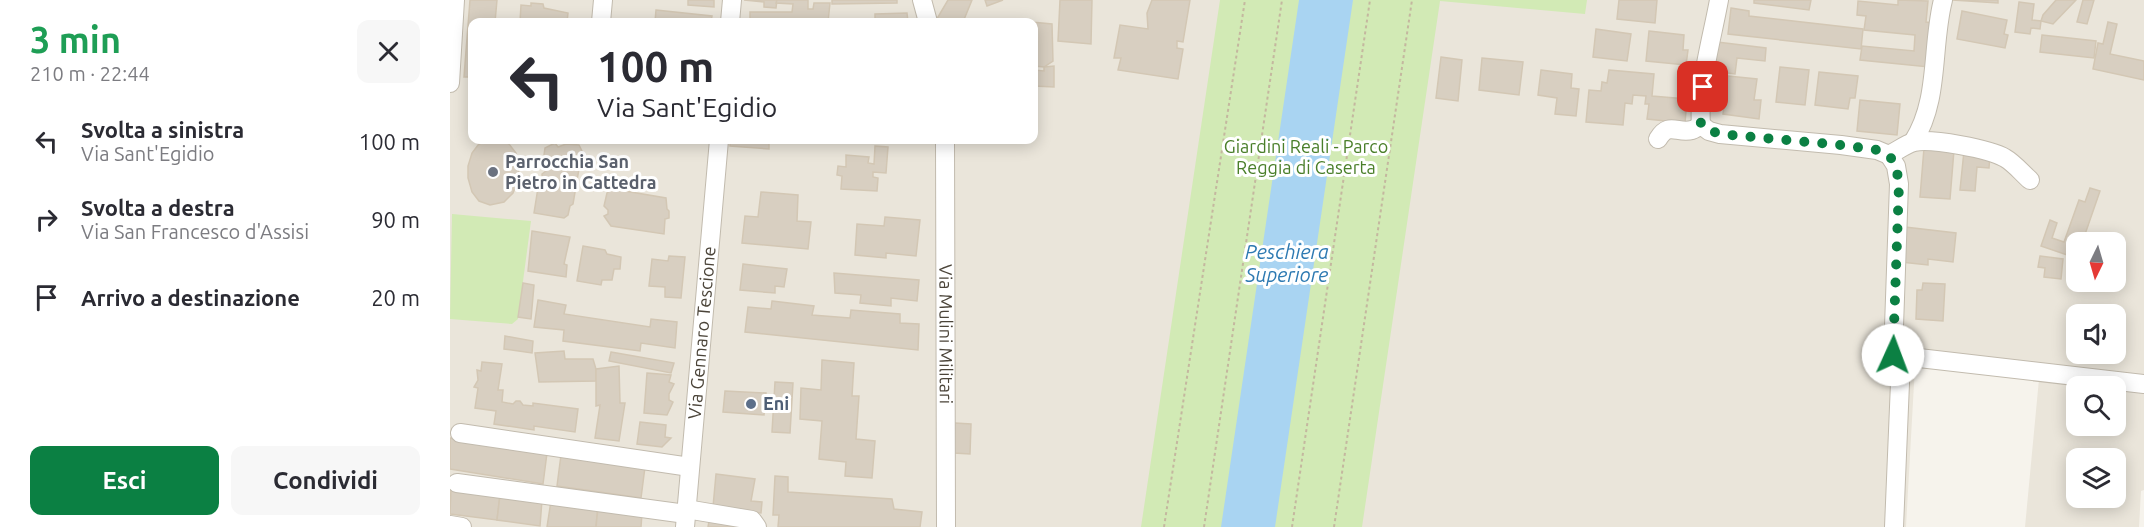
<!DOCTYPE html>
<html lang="it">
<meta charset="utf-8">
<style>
body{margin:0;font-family:Ubuntu,sans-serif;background:#f7f7f7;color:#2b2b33;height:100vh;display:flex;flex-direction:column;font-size:22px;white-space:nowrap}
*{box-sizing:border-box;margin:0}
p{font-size:20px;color:#7c7c81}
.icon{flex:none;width:33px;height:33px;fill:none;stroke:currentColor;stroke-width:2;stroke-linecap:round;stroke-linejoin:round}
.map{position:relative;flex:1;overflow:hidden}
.side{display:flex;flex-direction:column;background:#fff;width:450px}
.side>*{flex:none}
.guide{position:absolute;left:18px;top:18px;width:570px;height:126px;border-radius:12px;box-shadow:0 3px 15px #0003;background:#fff;color:#2b2b33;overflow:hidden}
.needle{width:39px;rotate:185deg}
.buttons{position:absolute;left:1616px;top:232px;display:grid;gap:12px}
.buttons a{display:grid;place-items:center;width:60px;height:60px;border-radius:12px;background:#fff;box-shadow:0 3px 15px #0003;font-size:30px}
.pin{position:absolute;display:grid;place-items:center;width:51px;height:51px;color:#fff;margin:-26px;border-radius:12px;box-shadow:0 3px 9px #0006}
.me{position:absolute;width:66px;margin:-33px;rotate:2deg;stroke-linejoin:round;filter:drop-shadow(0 0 4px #0008)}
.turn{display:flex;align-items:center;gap:21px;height:126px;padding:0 30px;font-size:27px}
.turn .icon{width:78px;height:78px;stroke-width:2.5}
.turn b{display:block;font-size:42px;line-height:51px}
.round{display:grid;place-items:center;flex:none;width:63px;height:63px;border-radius:12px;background:#f7f7f7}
.overview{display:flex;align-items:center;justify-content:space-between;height:102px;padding:0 30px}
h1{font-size:36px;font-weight:600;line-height:45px;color:#1e9e55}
.cta{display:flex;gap:12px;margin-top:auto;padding:12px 30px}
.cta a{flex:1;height:69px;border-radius:12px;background:#0b8043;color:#fff;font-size:24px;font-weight:600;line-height:69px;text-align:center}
.cta a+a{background:#f7f7f7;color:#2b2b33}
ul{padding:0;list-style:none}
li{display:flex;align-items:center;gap:18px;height:78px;padding:0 30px}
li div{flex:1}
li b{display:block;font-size:22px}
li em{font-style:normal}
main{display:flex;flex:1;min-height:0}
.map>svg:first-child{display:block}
</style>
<main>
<section class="side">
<div class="overview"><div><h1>3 min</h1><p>210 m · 22:44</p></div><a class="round"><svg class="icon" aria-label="close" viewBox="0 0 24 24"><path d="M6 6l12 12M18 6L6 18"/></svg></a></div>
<ul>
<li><svg class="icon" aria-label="left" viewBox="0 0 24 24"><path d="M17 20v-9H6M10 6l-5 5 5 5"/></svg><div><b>Svolta a sinistra</b><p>Via Sant'Egidio</p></div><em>100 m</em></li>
<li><svg class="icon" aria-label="right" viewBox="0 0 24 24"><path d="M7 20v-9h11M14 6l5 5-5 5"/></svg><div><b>Svolta a destra</b><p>Via San Francesco d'Assisi</p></div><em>90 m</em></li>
<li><svg class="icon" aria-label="arrive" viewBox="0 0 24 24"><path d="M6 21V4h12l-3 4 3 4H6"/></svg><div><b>Arrivo a destinazione</b></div><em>20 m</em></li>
</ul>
<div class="cta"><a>Esci</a><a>Condividi</a></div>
</section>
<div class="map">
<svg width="1694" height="527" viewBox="0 0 1694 527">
<rect width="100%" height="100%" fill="#f6f3ec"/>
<path fill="#eae5da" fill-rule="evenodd" d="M0,0h1694v490l-3,1 -2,36h-114l14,-148 -124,-13 -9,161h-1456zM22,22h562v118h-562zM1626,243h39v39h-39zM1626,315h39v39h-39zM1626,387h39v39h-39zM1626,459h39v39h-39z"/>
<g fill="#d2eab5">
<path d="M770,0h367l-2,14 -145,-13 -78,526h-221z"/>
<path d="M2,214l79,7 -13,98 -6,5 -62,-5z"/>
</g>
<path fill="#a9d4f2" d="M849,0h54l-78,527h-54z"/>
<g fill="#d8cfc1" stroke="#d3c7b4" stroke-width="1.5">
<path d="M20,0h27l-2,22h-23v55h-8z"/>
<path d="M238,0h26v7l-26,-2z"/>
<path d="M294,0h33l-1,8 -12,-1v-5z"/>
<path d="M327,0h31v9h5l1,-6h16l-2,19h-78v-10h42l1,-8 -17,-1z"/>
<path d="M382,0h65v3l-65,1z"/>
<path d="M498,0h24l-9,22h-28z"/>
<path d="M535,0h18l-16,6z"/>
<path d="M610,0h32l-1,44 -33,-3z"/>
<path d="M702,0h38l-7,42 -6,-1v7l6,1 -5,30 -60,-9 3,-12h-7l6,-33 28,4 -1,-16z"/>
<path d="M1169,0h38l-2,23 -38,-4z"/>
<path d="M1304,0h57l-2,10 -55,-7z"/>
<path d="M1448,0l30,1 -2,21 7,1 -4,44 -69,-7 2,-14 52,5 1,-16 -51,-5 2,-14 -9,-1 1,-14 40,4z"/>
<path d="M1502,0h46v3z"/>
<path d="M1606,0h20l-23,24 -12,-3 2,-6z"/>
<path d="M1633,0h11l-7,24 -10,-2z"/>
<path d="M1569,2l15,2 -2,16 9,1 -1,8 -9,-1 -1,6 -15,-2z"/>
<path d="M81,3l12,1 1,4 24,5 -1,9h-47l1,-17 10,1z"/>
<path d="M1281,8l18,3v5l114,13 -2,20 -133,-15z"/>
<path d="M206,10l56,6 -1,6h-56z"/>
<path d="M1512,11l45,9 -3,14 4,1 -3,13 -48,-9z"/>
<path d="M457,13l1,9h-33v-8z"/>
<path d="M571,21l31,3 1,37 -9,6 -10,-1v-44z"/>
<path d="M1658,22l9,2 -7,30 34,7v19l-51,-11 5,-26 5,1z"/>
<path d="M1146,29l35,5 -4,27 -34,-4z"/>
<path d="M1199,31l35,4 -1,15h5l-2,15 -40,-4z"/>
<path d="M1592,35l54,6 -2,17 -54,-6z"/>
<path d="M1267,42l49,6 -1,13 -28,-3 -2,16 -22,-3z"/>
<path d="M991,57l21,3 -4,41 -22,-3z"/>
<path d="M1032,58l41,4 -4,33 -40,-5z"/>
<path d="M604,66v21l-20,-1v-16l10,1v-4z"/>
<path d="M1330,67l29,3 -4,35 -29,-3z"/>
<path d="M1091,70l31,4 -1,14 8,1 -3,27 -21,-2 2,-16 -19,-3z"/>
<path d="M1159,70l45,4 -2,22 35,3 -2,24 -38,-4 2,-15h-4l1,-8 -13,-1 -1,9 -7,-1 -2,22 -37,-3 3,-32 12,1 1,-9 5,1z"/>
<path d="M1369,72l39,4 -3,22h-5l-2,11 -33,-4z"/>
<path d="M1278,76l29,3 -3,21h7l-2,19 -36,-5z"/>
<path d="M1410,100l40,4 -3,31 -40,-4z"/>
<path d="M36,140h16l7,4 7,9 3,13 -1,14 -5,13 -9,9 -14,3 -11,-4 -7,-9 -4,-14v-12l4,-13 6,-8z"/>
<path d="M280,140h39v9l-39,-3z"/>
<path d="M105,143l3,4 8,-3 13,1 3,6 -9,53 -3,2 -2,9 -4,3 -30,-5 4,-25 5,-3 -1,-11 4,-3 -4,-2 3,-21z"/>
<path d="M425,146l13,1 -2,26 -13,-1v5l5,1 -1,13 -36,-2 1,-13 -5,-1 1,-9 8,1v-12l23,2 -1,6 6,1z"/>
<path d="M1474,148l30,2 -4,49 -30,-2z"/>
<path d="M1514,151l26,3 -1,14 -12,-1 -2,24 -15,-1z"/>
<path d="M1640,188l10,3 -18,52h-6v15l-35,-12 9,-26 7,3 -5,15 12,4 15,-42 6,2z"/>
<path d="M163,189l53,9 1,11 2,2v7l-4,1 -1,15 -53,-8 -7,-10 4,-2v-4l-4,-4 3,-13z"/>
<path d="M311,192l37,3 -1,26 14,1 -3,27 -66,-6 3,-27 13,1z"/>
<path d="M435,217l35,3 -4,36 -30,-3v5l-31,-3 2,-31 27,2z"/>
<path d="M1455,227l51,6 -3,29 -25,-3v6l-27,-3z"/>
<path d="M82,231l38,6 -6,27 3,1 -1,12 -38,-6z"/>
<path d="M133,246l22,4 2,4 14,3 -1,12h-6l-2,11h-10l-1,5 -24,-4z"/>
<path d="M219,256l16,1 -4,41 -16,-1v-10l-16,-1 3,-27 16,2z"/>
<path d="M1590,256l23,3 -2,20 -17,-2 1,-9 -7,-1z"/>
<path d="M293,264l44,5 -3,18 -9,-1v7l-35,-3z"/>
<path d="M384,273l85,7 -2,21 -26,-3v8l-31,-3 1,-8 -26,-2z"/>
<path d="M73,283l11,2 -3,34 -13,-2z"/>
<path d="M1473,283l22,1 -2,37 -27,-2 1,-29h5z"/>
<path d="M88,300l28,5 -2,9 86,13 1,-8 26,3 -2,26 -34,-5 -1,8 -77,-10 1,-11 -30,-3z"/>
<path d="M322,301l42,5 -2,9 38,3 1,-8 49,4v9l19,1 -1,26 -173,-18 3,-25 23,2z"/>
<path d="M55,336l28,5 -1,12 -28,-4z"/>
<path d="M114,351l1,8h28l3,10v12l-57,1 -4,-29z"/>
<path d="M161,352l63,11 -3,10 -62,-12z"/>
<path d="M372,360l32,3 -2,33h7l-3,43 19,2 -3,37 -27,-2 1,-14 -27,-3 3,-38 -22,-2 1,-31 20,2z"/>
<path d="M32,362l20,2 -4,26h5l-1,12 11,2 3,-3h4l3,4 10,1v-3l45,6 -3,23 -41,-6v4l-40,-6 2,-13 -21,-3 3,-20 -4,-1 4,-7 -1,-10 4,1z"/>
<path d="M169,366l1,37h5l-6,38 -24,-3 5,-33 -4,1v-37z"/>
<path d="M197,373l24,2 -2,7 5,2 -5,10v6l4,2 -6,13 -23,-2z"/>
<path d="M325,382l18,1 -3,50 -18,-1z"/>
<path d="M275,391l41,2 -2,22 -41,-3z"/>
<path d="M190,422l26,3 -1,12 6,1 -9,9 -25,-3z"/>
<path d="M505,423l16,1 -1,30 -16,-1z"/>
<path d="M0,438l97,15 -4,31 -93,-15z"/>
<path d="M111,455l84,12 -4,31 -84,-12z"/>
<path d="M266,474l39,5 -4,22 11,1 -1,11 -48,-6z"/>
<path d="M325,476l13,1v15l104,7 2,10 28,3 -2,15h-142l1,-12h-6z"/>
<path d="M1,488l49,7 -3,25 -47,-6z"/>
<path d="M50,495l42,5 -2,26 -43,-6z"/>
<path d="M101,501l47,6 -2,20h-49z"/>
<path d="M148,507l44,6 -1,14h-45z"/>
<path d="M259,521l30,3v3h-31z"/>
</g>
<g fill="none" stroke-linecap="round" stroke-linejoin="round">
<defs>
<g id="minor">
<path d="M472,0l6,22"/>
<path d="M151,22l2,-22"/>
<path d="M280,22l2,-22"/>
<path d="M0,83l5,-83"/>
<path d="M1251,125l8,6 11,3 121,11 36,5 12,5c8,-4 17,-11 25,-13 17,-4 76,7 91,16 9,5 17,15 25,22"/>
<path d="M1251,125c-3,-40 11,-86 18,-125"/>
<path d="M1208,139c11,-18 19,-5 34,-9 3,-1 6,-3 9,-5"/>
<path id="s1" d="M495,140l1,387"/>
<path d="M1463,142c27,-42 18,-95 30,-142"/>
<path d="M1439,155l7,11 3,18 -6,171 7,28 -6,144"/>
<path d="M1443,355l251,29"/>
<path d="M10,433l230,34"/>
<path d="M7,483l229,31"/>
<path d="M236,509l66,11 5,7"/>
<path d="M0,525l12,2"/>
<path id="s2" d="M235,527l34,-387"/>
</g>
</defs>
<use href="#minor" stroke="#c2bbae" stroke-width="20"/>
<g stroke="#c4b79f" stroke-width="2" stroke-dasharray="3 3" stroke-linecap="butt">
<path d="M714,527l81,-527"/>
<path d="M754,527l78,-527"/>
<path d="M842,527l78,-527"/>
<path d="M884,527l78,-527"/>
</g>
<use href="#minor" stroke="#fff" stroke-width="18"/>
</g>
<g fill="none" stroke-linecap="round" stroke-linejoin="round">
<path stroke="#0b8043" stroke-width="10" stroke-dasharray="0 18" d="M1253,87l-3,25 1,13 8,5 11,4 121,11 36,5 12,5 7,11 3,18 -6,171"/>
</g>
<circle fill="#6b7280" stroke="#fff" stroke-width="2" cx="43" cy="172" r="6"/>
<circle fill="#5c6f8a" stroke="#fff" stroke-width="2" cx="301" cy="404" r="6"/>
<g text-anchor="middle" stroke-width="6" stroke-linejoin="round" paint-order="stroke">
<g font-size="18" fill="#4a7f2a" stroke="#fff">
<text x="856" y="153">Giardini Reali - Parco<tspan x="856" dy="21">Reggia di Caserta</tspan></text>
</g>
<g font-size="18" font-weight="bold" fill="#5b616d" stroke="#fff" text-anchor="start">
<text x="55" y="168">Parrocchia San<tspan x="55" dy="21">Pietro in Cattedra</tspan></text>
</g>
<g font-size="18" fill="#4b4439" stroke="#fff">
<text dy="6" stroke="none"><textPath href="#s2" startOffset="195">Via Gennaro Tescione</textPath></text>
<text dy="6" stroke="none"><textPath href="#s1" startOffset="194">Via Mulini Militari</textPath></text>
</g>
<g font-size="18" font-weight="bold" fill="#4e5e75" stroke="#fff" text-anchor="start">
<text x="313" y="410">Eni</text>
</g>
<g font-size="20" font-style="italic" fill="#2e7ab2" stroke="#fff">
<text x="837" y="259">Peschiera<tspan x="837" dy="23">Superiore</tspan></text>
</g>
</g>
</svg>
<div class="buttons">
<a><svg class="needle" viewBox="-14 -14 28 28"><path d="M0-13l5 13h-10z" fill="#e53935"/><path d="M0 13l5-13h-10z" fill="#7c7c81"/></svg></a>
<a><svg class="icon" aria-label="sound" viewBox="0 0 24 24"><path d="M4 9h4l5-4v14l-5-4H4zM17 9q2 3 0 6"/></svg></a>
<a><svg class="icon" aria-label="search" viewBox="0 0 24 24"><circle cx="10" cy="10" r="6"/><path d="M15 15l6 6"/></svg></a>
<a><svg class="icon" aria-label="layers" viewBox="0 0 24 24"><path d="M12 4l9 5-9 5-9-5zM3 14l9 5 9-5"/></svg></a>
</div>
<div class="pin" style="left:1253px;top:87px;background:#d93025"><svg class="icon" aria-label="arrive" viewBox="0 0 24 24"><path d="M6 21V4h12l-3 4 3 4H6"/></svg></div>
<svg class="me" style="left:1443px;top:355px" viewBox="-20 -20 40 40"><circle r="19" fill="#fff"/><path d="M0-13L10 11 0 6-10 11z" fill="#0b8043"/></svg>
<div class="guide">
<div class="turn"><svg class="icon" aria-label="left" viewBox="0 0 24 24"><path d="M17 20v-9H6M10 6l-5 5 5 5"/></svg><div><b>100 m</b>Via Sant'Egidio</div></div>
</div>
</div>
</main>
